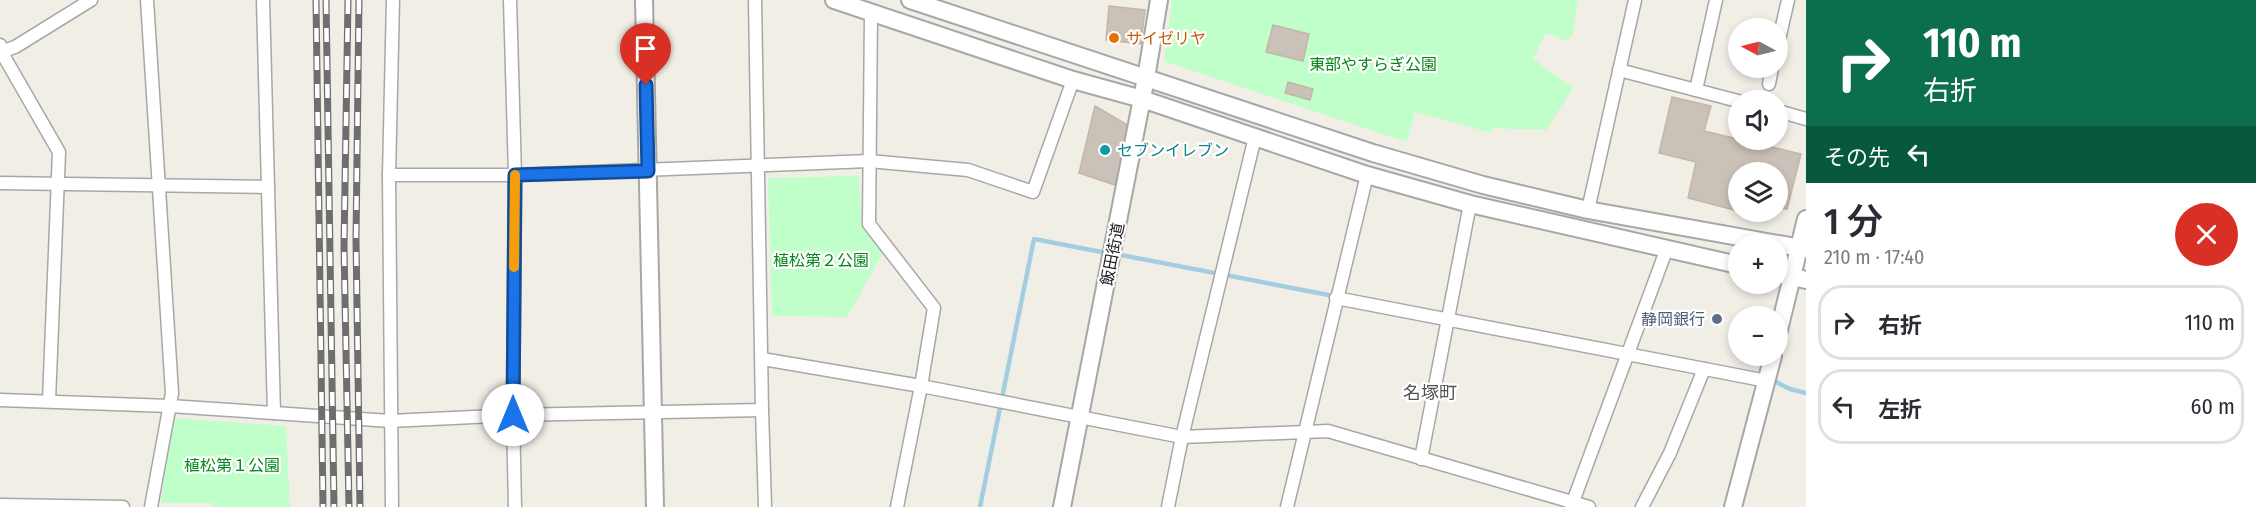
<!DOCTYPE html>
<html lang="ja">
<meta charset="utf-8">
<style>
body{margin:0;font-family:"Fira Sans Condensed","Noto Sans JP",sans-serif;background:#f2f2f3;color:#2b2b33;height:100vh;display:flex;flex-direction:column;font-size:22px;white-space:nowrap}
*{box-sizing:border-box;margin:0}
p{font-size:20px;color:#7c7c81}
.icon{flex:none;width:33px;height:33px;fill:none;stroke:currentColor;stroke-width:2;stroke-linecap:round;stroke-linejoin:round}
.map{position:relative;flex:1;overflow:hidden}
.side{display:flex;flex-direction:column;background:#fff;width:450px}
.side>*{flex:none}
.guide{background:#0b6e4f;color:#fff;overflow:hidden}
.needle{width:39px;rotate:277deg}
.controls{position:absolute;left:1728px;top:18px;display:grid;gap:12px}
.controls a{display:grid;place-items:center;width:60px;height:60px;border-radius:50%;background:#fff;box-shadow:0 3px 9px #0003;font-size:30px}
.pin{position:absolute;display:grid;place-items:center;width:51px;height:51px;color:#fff;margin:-62px -26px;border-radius:50% 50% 50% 0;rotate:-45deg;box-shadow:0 0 6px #0007}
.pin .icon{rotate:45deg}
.me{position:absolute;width:66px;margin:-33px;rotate:0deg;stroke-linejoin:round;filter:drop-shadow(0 0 4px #0008)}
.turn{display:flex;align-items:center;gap:21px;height:126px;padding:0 18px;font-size:27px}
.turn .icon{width:78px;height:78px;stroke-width:2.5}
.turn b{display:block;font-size:42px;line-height:51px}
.then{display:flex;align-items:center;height:57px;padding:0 18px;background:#0003;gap:12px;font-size:22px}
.round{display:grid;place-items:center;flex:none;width:63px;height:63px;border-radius:32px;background:#f2f2f3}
.summary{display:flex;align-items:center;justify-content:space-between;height:102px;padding:0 18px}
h1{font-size:36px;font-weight:600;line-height:45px}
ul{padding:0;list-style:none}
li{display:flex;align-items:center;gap:18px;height:75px;margin:0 12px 9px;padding:0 6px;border:3px solid #e1e1e2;border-radius:24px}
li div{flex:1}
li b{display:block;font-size:22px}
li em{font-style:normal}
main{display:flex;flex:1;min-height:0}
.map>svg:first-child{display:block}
</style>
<main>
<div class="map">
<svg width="1806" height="507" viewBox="0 0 1806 507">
<rect width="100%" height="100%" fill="#f1eee6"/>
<g fill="#c0feca">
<path d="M1172,0h406l-5,34 -6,7 -21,-8 -13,26 40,29 -27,42 -53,-2 -1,5 -77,-21 -8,30 -243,-81z"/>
<path d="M859,176l3,51 21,26 -36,64 -75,-1 -4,-138z"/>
<path d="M172,418l114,8 4,81h-76l-1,-4h-52z"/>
</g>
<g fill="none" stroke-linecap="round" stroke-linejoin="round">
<g stroke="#a3cee2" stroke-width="4.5">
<path d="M1116,254l218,42"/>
<path d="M1770,379l20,10 16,4"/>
<path d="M980,507l54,-268 73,14"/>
</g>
</g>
<g fill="#cac1b8" stroke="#c4b6a6" stroke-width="1.5">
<path d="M1109,6l36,4 -4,34 -35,-4z"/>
<path d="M1273,25l36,9 -6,27 -37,-9z"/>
<path d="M1288,82l25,7 -3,11 -25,-7z"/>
<path d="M1672,97l39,9 -7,25 97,23 -14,55 -9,-2v-35h-40v39l-50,-13 8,-36 -37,-9z"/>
<path d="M1095,106l36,21 -16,58 -36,-12z"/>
</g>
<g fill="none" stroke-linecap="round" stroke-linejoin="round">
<defs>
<g id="minor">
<path d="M147,0l25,393 -21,114"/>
<path d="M510,0l5,175 -2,240 2,92"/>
<path d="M871,13l-2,211 65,84 -13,78 -24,121"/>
<path d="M1778,44l10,-44"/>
<path d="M0,45l6,15 53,92 -10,249"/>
<path d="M0,52l15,-5 76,-47"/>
<path d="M1619,70l119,31"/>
<path d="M1769,84l3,-16"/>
<path d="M1696,90l20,-90"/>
<path d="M1778,111l28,8"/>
<path d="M389,175h126l354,-14 99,9 65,22 40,-112"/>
<path d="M0,183l268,4"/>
<path d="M1588,210l47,-210"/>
<path d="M1336,298l431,83"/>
<path d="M762,359l159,27 261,51 146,-6 261,76"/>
<path d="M0,400l170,6 104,7 -11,-413"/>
<path d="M762,410l3,97"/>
<path d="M274,413l116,8 123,-6 249,-5 -7,-410"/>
<path d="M1421,459l49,-255"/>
<path d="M0,505l123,2"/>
<path d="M392,507l-3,-332 4,-175"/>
<path d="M1168,507l14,-70 73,-300"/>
<path d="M1287,507l80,-332"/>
<path d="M1571,507l96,-259"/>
<path d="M1642,507l28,-54 34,-84"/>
</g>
<g id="tertiary">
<path d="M644,0l11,507"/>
<path d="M834,0l239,80 69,19 225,76 103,29 268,61"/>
<path d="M910,0l463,153 110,32 105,25 218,39"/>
<path d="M1778,274l28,6"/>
<path d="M1778,334l28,-115"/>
<path d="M1062,507l84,-429 13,-78"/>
<path d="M1733,507l40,-151"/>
</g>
</defs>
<use href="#minor" stroke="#a7a7a7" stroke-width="15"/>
<use href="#tertiary" stroke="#a7a7a7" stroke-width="20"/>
<use href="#minor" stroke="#fff" stroke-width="12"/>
<use href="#tertiary" stroke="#fff" stroke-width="16"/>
<defs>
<g id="rail">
<path d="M316,0l7,507"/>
<path d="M326,0l8,507"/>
<path d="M348,0l-4,247 5,260"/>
<path d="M359,0l-3,239 4,268"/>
</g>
</defs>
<use href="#rail" stroke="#6e6e6e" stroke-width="7"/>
<use href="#rail" stroke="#fff" stroke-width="4.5" stroke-dasharray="14" stroke-linecap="butt"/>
</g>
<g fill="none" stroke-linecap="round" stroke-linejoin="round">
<defs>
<path id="route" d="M513,415l2,-240 133,-4 -2,-86"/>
</defs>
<use href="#route" stroke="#114b97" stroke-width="15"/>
<use href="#route" stroke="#1a73e8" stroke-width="10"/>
<path stroke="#f59e0b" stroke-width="10" d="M514,267l1,-92"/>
</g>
<circle fill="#e8710a" stroke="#fff" stroke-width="2" cx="1114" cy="38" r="6"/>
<circle fill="#0f9aa8" stroke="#fff" stroke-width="2" cx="1105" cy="150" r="6"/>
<circle fill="#5c6f8a" stroke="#fff" stroke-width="2" cx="1717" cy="319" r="6"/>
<g text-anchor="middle" stroke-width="4.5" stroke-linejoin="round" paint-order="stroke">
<g font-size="16" fill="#c56008" stroke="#fff" text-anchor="start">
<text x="1126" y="44">サイゼリヤ</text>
</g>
<g font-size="16" fill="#028919" stroke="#fff">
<text x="1373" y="70">東部やすらぎ公園</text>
<text x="821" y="266">植松第２公園</text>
<text x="232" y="471">植松第１公園</text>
</g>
<g font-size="16" fill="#0d838f" stroke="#fff" text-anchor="start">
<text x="1117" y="156">セブンイレブン</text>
</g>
<g font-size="16" fill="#202020" stroke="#fff">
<text transform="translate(1112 254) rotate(-79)" y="6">飯田街道</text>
</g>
<g font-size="16" fill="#4e5e75" stroke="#fff" text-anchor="end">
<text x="1705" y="325">静岡銀行</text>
</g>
<g font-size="18" fill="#535353" stroke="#fff">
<text x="1430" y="399">名塚町</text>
</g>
</g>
</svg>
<div class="controls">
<a><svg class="needle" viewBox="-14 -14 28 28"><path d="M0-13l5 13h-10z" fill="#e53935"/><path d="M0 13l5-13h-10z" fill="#7c7c81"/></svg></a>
<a><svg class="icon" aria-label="sound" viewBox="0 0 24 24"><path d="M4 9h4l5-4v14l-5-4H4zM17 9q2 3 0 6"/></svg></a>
<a><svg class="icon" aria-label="layers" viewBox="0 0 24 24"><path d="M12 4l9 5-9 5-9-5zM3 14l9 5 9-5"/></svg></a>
<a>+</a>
<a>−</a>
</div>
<div class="pin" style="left:646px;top:85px;background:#d93025"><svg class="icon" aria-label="arrive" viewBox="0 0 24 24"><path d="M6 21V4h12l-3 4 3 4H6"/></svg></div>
<svg class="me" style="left:513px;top:415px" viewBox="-20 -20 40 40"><circle r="19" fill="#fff"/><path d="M0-13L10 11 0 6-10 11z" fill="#1a73e8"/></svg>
</div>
<section class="side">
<div class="guide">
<div class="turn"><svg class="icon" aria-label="right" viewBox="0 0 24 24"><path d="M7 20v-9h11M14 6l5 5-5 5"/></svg><div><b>110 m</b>右折</div></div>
<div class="then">その先<svg class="icon" aria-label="left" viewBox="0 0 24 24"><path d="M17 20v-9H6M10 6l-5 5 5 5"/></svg></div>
</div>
<div class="summary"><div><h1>1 分</h1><p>210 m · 17:40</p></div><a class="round" style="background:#d93025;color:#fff"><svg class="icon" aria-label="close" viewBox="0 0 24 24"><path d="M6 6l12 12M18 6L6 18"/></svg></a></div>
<ul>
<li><svg class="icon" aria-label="right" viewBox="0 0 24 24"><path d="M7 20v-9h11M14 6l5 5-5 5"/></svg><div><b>右折</b></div><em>110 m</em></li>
<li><svg class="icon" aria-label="left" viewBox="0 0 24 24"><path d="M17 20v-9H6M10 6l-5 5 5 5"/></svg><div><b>左折</b></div><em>60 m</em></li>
</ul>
</section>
</main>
